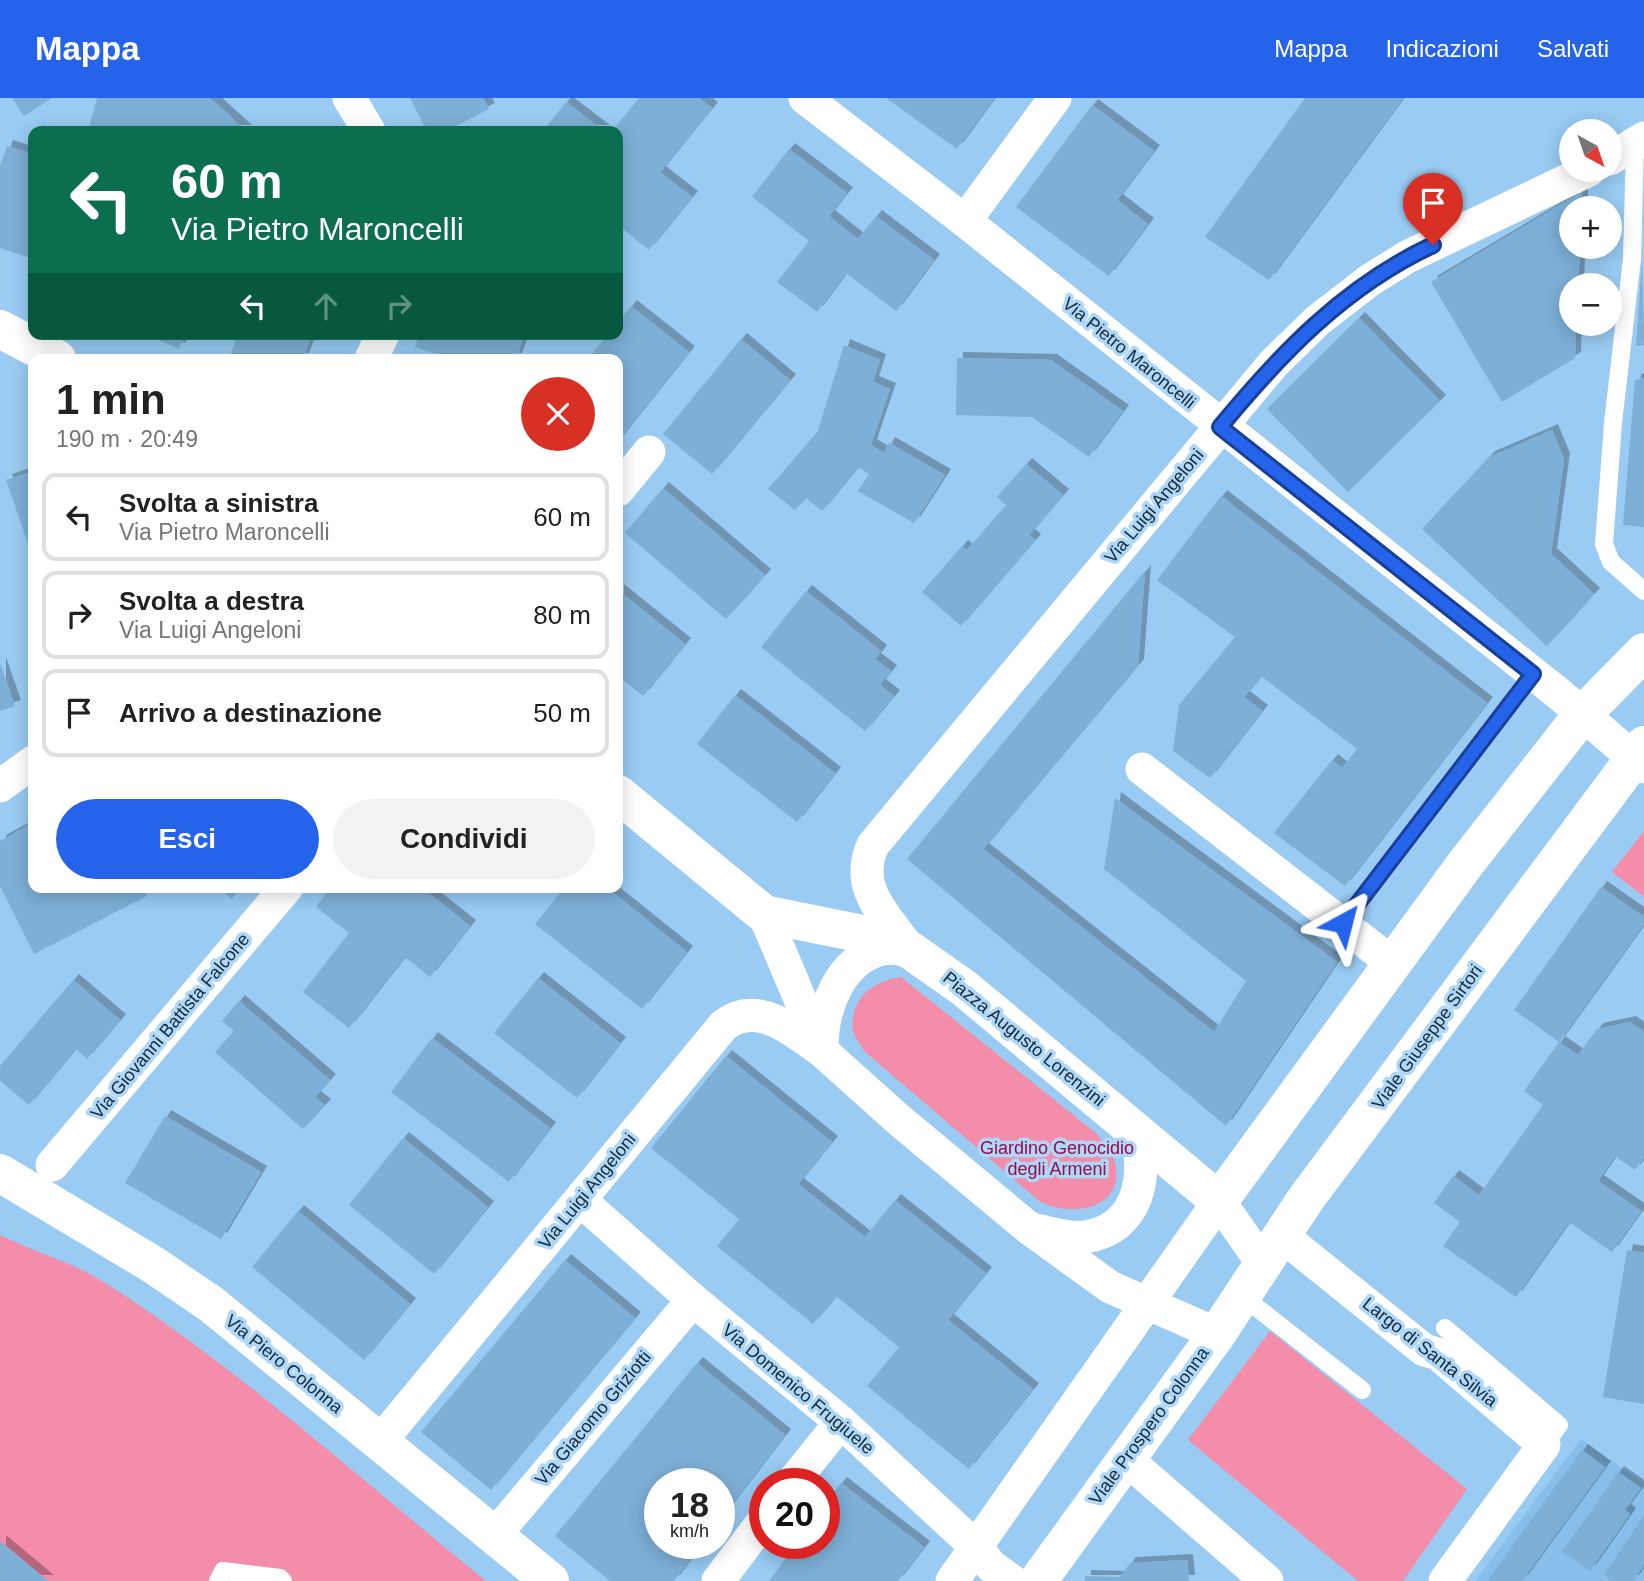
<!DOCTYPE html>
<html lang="it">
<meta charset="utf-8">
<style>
body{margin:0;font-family:Helvetica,sans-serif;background:#f2f2f2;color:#222;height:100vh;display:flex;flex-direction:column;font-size:26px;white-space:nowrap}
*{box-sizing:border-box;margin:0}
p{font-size:23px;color:#767676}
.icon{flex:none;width:38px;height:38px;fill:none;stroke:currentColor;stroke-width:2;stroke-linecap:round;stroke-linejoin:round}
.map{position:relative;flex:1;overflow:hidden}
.details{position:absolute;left:28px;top:256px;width:595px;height:539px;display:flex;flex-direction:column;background:#fff;border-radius:14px;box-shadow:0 4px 18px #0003}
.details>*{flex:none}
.banner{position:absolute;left:28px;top:28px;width:595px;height:214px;border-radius:14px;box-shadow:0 4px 18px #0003;background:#0b6e4f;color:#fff;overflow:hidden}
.needle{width:46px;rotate:140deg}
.buttons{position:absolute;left:1559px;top:21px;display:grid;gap:14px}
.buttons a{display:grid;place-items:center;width:63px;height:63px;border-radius:50%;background:#fff;box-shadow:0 4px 18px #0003;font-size:35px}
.speed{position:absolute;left:644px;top:1370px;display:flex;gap:14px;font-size:35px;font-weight:700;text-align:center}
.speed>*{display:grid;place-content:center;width:91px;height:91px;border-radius:50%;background:#fff;box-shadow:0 4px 18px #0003;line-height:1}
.speed small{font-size:18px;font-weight:400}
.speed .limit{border:10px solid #d22;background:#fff;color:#111}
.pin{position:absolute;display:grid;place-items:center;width:60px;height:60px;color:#fff;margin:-72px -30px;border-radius:50% 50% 50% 0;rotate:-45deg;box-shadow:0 0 7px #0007}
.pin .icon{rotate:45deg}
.me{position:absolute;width:77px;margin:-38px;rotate:38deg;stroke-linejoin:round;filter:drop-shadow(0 0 5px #0008)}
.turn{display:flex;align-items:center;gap:24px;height:147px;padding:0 28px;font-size:32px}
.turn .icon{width:91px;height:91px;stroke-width:2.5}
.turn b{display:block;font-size:49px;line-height:60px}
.lanes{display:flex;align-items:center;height:66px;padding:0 28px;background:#0003;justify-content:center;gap:35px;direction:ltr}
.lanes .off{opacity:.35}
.round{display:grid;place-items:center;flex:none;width:74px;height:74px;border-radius:37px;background:#f2f2f2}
.overview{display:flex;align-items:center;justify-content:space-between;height:119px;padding:0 28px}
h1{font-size:42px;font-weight:600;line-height:52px}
.action{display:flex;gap:14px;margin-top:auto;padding:14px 28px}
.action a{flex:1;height:80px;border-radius:42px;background:#2563eb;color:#fff;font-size:28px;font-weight:600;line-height:80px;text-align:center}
.action a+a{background:#f2f2f2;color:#222}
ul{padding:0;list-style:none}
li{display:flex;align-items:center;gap:21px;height:88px;margin:0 14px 10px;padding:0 14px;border:4px solid #e0e0e0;border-radius:14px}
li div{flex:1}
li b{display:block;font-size:26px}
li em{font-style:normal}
header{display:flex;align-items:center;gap:42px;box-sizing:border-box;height:98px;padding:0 35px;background:#2563eb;color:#fff}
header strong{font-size:33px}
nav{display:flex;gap:38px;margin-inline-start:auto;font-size:24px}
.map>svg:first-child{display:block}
</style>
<header>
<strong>Mappa</strong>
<nav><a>Mappa</a><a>Indicazioni</a><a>Salvati</a></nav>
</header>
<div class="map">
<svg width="1644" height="1483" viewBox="0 0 1644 1483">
<defs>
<filter id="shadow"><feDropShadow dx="6" dy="-6" stdDeviation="0" flood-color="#0004"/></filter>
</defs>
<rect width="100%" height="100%" fill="#99cbf3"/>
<path fill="#87bfea" d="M1581,1341l63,45v97h-169z"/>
<g fill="#f48da9">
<path d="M1644,733v66l-32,-25z"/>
<path d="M901,879l196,157c6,8 16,18 18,28 11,48 -45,56 -76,39l-175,-150c-3,-6 -10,-14 -11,-20 -4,-32 20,-50 48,-54z"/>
<path d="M0,1137c33,17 70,26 102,46 137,87 258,198 384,300h-486z"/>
<path d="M1270,1233l197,158 -64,92h-45l-170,-141z"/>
</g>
<g fill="#7eafd6" filter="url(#shadow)">
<path d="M12,0h40l-28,18z"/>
<path d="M97,0h113l36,33h-158z"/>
<path d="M410,0h73l6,11 -43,22h-19z"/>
<path d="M639,0h60l13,10 -52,64 32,25 -43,53 -31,-25v-94h-6z"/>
<path d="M886,0h108l-37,51z"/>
<path d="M1305,0h98l-134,182 -64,-43z"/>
<path d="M566,4l38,29h-61z"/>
<path d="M1092,7l62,46 -37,49 31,24 -39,52 -93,-69z"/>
<path d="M7,48l26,8v105l-33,-11v-82z"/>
<path d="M789,51l58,44 -18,23 29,23 18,-23 58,44 -38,51 -50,-38 -29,39 -40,-30 32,-41 -57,-44z"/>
<path d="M1582,94v16h-10v39h8l-2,38h-6v39h4l-1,34 -73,44 -71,-120z"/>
<path d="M1642,163l2,84 -8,1z"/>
<path d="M631,208l58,46 -71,89v-82h-30l20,-25h10v-12z"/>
<path d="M1359,220l81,83 -92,91 -81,-83z"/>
<path d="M145,236h40l-6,15z"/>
<path d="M238,236h74l-9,25h-74z"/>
<path d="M419,236h106l-9,25h-66l-35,-12z"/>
<path d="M741,241l49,41 -78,94 -49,-40z"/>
<path d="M844,247l36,15 -7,22 17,7 -19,56 13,8 5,-10 56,32 -31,48 -56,-32 11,-17 -11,-7 -36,44 -16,-13 -11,12 -27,-21 50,-58z"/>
<path d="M957,260l94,2 72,51 -34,46 -57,-40 -76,-2z"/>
<path d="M1644,280v149l-21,-2 12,-145z"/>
<path d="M1552,332l12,29 -13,95 43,40 -47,52 -125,-117 67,-72z"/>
<path d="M1026,366l37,31 -34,40 6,5 -74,86 -39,-34 40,-46 5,4 39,-45 -9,-8z"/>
<path d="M33,373v87l-27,-78z"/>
<path d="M663,390l102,87 -39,44 -101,-86z"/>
<path d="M1221,398l266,207 -142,183 -71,-53 58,-73 10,8 15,-19 -96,-73 -17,21 18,14 -52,67 -37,-27 6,-46 56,-68 -78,-57z"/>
<path d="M1145,473l-7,94 -155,184 231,183 32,-51 -142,-112 11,-71 222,164 -111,164 -319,-267z"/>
<path d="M618,492l67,54 -42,52 -25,-20z"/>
<path d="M806,493l75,60 -6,8 16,12 -11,14 14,11 -29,35 -104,-84z"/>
<path d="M0,565l15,43 -15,5z"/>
<path d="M735,597l100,78 -38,49 -100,-78z"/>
<path d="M33,725v64h109l5,9 -113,58 -34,-68v-45z"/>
<path d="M218,789h23l-9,12z"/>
<path d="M331,789h90l49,39 -40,51 -25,-20 -56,71 -46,-36 46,-59 -33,-26z"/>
<path d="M565,789h41l81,65 -45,57 -107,-85z"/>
<path d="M1601,789l43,30v7l-85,118 -45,-32z"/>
<path d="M538,880l82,65 -43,55 -83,-65z"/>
<path d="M73,882l47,40 -33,39 -11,-10 -47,56 -29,-24v-15z"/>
<path d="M239,903l91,79 -15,17 10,8 -22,24 -88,-77 19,-21 -12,-10z"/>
<path d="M1630,924l14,10v125l-9,13 -20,-14 -17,25 43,30 -29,41 -43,-30 -53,75 -73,-51 17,-24 -26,-19 19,-27 26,19 64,-90 -19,-14 35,-49 19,13 19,-26z"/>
<path d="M432,940l118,90 -41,54 -118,-90z"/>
<path d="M726,958l106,86 -34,42 67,53 30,-37 91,73 -38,47 85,69 -64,80 -102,-83 32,-39 -63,-51 -23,28 -96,-78 22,-27 -88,-71z"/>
<path d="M165,1018l96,56 -40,67 -96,-56z"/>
<path d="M403,1040l85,69 -54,67 -85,-69z"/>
<path d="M298,1113l112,93 -46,56 -112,-93z"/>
<path d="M1627,1152l17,3v151l-41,-7z"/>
<path d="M565,1162l70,58 -144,172 -70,-58z"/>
<path d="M697,1265l88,72 -66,86v-37h-59v60h42l-28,37h-64l-55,-45z"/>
<path d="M1582,1352l23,17 -83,114h-35z"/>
<path d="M1618,1374l23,16 -16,22 5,4 -40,57 -28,-19z"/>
<path d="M841,1385l83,64 -26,34h-129l27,-37h28v-39z"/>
<path d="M1644,1417v50l-11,16h-21l-8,-6z"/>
<path d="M0,1443l48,40h-48z"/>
<path d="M1187,1462l2,21h-104v-5l35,1 10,-14z"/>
</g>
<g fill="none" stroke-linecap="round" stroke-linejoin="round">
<g stroke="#fff" stroke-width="18">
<path d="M1635,46l-3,115 -19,164 -9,121 7,18 33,29"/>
<path d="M1343,825l190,-249"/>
<path d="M1242,1198l120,94"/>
<path d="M1445,1230l114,97 -15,20"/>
<path d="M218,1483l5,-10 57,7 3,3"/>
</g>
<g stroke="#fff" stroke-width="33">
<path d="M349,0l20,33"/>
<path d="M805,0l160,123 594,473 85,73"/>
<path d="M1610,61l34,-21"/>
<path d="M965,123l90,-123"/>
<path d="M371,261l12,-25"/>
<path d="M618,392l31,-38"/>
<path d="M1142,671l249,193"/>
<path d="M0,688l33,-24"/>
<path d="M764,816l58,137 77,69 131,109 80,58 107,47"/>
<path d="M910,852c-24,-34 -57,-62 -37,-105l400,-481 44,-43 53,-41 37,-23 182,-87"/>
<path d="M822,950c0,-39 17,-89 61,-99 8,-2 19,0 27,1"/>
<path d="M52,1067l235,-278"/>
<path d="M580,1102l113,100 148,122 135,125 15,19 21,15"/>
<path d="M1036,1132c15,3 33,9 49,7 54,-8 64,-62 50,-106"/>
<path d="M1281,1137l143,115 14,4 106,91 -99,136"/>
<path d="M379,1345l345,-418c33,-26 70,6 98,26"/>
<path d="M1126,1361l141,122"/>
<path d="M791,1386l50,-62"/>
<path d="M494,1438l199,-236"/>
<path d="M718,1483l47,-62"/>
<path d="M952,1483l267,-380 44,63"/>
</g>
<g stroke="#fff" stroke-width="38">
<path d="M0,231l57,30"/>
<path d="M618,696l146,120 109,22 37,14 54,38 255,213 247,-338 116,-148 62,-63"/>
<path d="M0,1075l152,91 59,40 339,277"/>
<path d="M1038,1483l179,-247 88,-134 339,-455"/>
</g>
</g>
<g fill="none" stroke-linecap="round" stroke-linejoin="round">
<defs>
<path id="route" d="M1343,825l190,-249 -313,-247c61,-74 125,-141 213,-182"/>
</defs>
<use href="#route" stroke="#184099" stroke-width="18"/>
<use href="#route" stroke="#2563eb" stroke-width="12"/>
</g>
<g text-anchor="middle" stroke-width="7" stroke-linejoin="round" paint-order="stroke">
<g font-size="18" fill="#152938" stroke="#afd7f7">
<text transform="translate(1129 255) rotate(39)" y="6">Via Pietro Maroncelli</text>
<text transform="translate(1154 408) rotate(-50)" y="6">Via Luigi Angeloni</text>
<text transform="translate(170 928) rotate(-50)" y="6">Via Giovanni Battista Falcone</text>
<text transform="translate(1427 939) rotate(-54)" y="6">Viale Giuseppe Sirtori</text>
<text transform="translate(1024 941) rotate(39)" y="6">Piazza Augusto Lorenzini</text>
<text transform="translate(587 1093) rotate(-51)" y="6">Via Luigi Angeloni</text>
<text transform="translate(1430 1254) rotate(38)" y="6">Largo di Santa Silvia</text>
<text transform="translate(284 1266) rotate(39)" y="6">Via Piero Colonna</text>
<text transform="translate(798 1291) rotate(40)" y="6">Via Domenico Frugiuele</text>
<text transform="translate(593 1320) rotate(-50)" y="6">Via Giacomo Griziotti</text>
<text transform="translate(1149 1328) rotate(-54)" y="6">Viale Prospero Colonna</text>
</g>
<g font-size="18" fill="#970c4a" stroke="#afd7f7">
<text x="1057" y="1056">Giardino Genocidio<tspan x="1057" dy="21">degli Armeni</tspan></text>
</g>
</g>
</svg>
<div class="buttons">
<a><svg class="needle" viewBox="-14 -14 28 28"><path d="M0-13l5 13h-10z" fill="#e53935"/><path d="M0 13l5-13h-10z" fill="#767676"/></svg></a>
<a>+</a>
<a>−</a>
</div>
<div class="speed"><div>18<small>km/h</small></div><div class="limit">20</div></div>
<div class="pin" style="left:1433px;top:147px;background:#d93025"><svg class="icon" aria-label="arrive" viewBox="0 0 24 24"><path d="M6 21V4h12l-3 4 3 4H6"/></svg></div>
<svg class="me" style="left:1343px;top:825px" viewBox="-20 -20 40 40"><path d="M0-17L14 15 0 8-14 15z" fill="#2563eb" stroke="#fff" stroke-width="4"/></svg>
<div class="banner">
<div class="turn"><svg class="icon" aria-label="left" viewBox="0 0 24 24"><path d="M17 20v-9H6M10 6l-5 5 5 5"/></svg><div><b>60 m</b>Via Pietro Maroncelli</div></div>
<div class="lanes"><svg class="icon" aria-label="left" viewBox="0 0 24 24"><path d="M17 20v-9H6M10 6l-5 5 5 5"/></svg><svg class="icon off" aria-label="ahead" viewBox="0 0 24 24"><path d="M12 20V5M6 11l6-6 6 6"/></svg><svg class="icon off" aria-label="right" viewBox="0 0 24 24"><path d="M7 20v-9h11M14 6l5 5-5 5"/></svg></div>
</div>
<section class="details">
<div class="overview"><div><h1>1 min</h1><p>190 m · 20:49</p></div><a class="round" style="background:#d93025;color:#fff"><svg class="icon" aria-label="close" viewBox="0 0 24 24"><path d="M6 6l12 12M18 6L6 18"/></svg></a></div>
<ul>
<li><svg class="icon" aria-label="left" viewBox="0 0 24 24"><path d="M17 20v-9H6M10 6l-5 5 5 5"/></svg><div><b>Svolta a sinistra</b><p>Via Pietro Maroncelli</p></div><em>60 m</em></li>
<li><svg class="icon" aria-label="right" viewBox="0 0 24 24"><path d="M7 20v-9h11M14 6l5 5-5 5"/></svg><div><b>Svolta a destra</b><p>Via Luigi Angeloni</p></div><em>80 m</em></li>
<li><svg class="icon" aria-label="arrive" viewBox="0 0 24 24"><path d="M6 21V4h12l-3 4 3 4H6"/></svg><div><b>Arrivo a destinazione</b></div><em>50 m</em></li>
</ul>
<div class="action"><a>Esci</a><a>Condividi</a></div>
</section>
</div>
